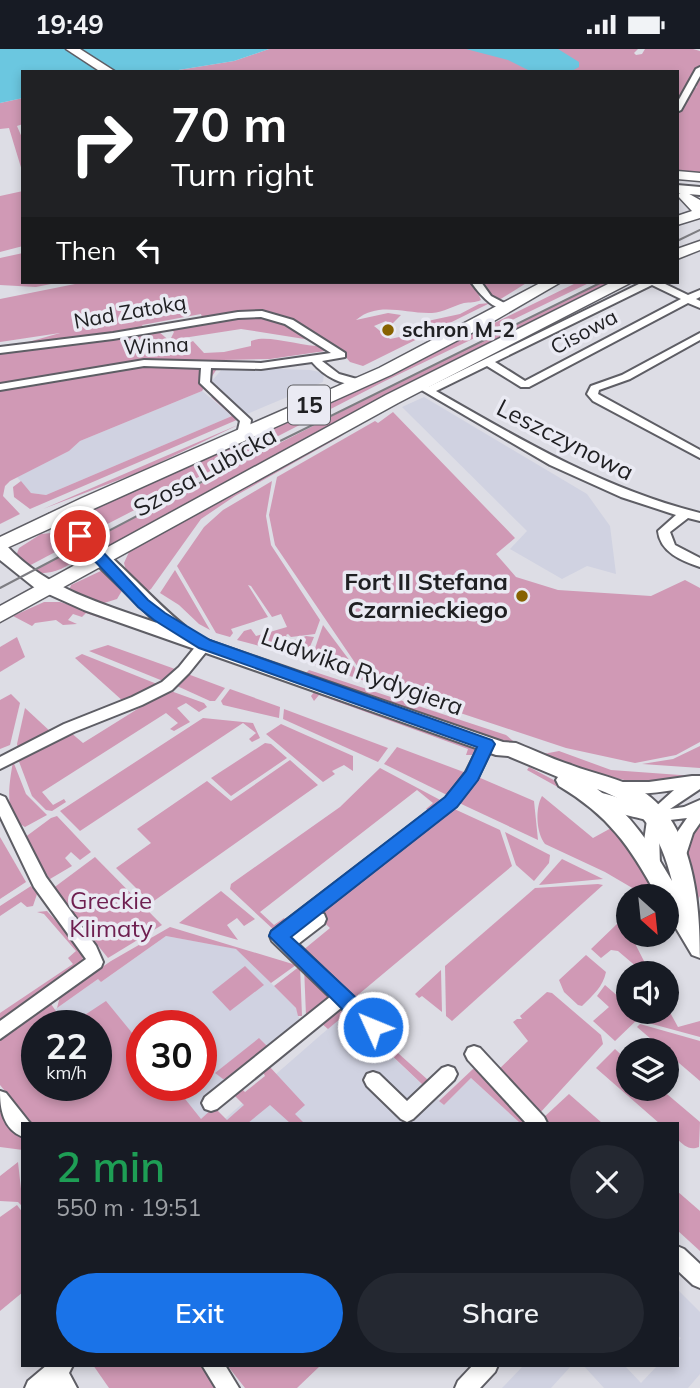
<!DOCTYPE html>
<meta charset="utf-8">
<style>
body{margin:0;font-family:Mulish,sans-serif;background:#242831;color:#f1f3f6;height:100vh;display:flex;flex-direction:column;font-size:26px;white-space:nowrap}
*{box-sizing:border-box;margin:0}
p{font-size:23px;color:#9ea1a6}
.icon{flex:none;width:38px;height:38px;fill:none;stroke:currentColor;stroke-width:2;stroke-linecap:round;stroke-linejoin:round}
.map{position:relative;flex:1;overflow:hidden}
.drawer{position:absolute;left:21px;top:1073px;width:658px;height:245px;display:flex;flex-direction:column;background:#171b24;border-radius:0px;box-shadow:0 4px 10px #0003}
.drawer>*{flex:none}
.hud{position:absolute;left:21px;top:21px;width:658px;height:214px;border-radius:0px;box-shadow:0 4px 10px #0003;background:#202124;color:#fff;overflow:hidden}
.needle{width:46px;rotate:153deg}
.controls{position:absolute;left:616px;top:835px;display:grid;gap:14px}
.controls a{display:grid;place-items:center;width:63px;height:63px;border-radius:50%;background:#171b24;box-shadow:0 4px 10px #0003;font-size:35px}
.speed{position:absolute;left:21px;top:961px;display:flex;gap:14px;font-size:35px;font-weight:700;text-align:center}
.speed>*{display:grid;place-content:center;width:91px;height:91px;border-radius:50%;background:#171b24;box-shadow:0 4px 10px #0003;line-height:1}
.speed small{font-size:18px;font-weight:400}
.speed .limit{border:10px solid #d22;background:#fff;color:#111}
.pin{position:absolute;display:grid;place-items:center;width:60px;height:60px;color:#fff;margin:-30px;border:4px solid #fff;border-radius:50%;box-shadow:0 2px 7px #0007}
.me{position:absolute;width:77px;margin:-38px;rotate:314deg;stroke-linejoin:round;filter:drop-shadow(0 0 5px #0008)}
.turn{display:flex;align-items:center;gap:24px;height:147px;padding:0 35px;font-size:32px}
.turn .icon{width:91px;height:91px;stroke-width:2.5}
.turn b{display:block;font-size:49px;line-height:60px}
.then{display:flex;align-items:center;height:66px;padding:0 35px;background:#0003;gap:14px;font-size:26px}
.round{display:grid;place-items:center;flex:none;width:74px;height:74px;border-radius:37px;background:#242831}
.headline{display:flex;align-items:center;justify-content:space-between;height:119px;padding:0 35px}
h1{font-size:42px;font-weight:600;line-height:52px;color:#1e9e55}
.primary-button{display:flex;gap:14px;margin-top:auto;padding:14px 35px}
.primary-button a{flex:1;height:80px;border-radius:42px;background:#1a73e8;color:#fff;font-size:28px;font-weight:600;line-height:80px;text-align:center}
.primary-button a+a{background:#242831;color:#f1f3f6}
.status{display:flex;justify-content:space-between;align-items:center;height:49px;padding:0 35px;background:#171b24;direction:ltr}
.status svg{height:19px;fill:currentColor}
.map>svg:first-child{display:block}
</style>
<div class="status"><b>19:49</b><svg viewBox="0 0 49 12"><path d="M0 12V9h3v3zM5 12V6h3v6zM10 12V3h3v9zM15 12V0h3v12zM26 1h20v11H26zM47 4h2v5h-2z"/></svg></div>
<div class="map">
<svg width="700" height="1339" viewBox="0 0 700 1339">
<rect width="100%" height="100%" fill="#dddde5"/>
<g fill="#d0d2e1" fill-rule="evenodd">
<path d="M224,318l86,3 14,3 -1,9 -76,32 -37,-31z"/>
<path d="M202,342l30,25 -186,79 -15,-2 -14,-16 52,-26 11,-10z"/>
<path d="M424,348l163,97 23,32 6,48 -29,-8 -25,13 -52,-30 17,-18 -125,-124z"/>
<path d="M166,887l71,13 59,59 4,13 -99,81 17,21h-178l-40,-75 98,-69 3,3zM37,976h59v60h-59zM142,976h59v60h-59z"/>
<path d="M346,964l98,92 27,-27 49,45h-300z"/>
<path d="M677,1240l23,23v62l-12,14h-84l-21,-23h41l17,18 17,-18h19v-22l4,-5 -4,-3z"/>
<path d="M524,1316h48l-21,23h-49z"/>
</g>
<g fill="#d099b5" fill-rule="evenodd">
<path d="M269,0h369l-4,4 2,2 6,-1 3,-5h48l7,2v14l-23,39v-32h-511l68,-11z"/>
<path d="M700,27v97l-23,-1c0,-25 -6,-72 20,-85l-2,-3z"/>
<path d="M23,49v26l-6,2 6,14v34l-14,-46 -9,1v-26z"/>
<path d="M23,142v55l-23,6v-56z"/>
<path d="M23,204v29h38l-25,5 -36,-2v-27z"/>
<path d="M85,233h388l8,18c-6,3 -11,2 -17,3 -11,3 -20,9 -32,10 -28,1 -53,-12 -76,7l32,-7 13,2 -10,10 -5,-4 -12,5 16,13 14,-3 -2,-3 21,-11 37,-8 19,-10 11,-1 -127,63 -13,-4 -11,-13 -69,10 -47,1 -21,31 -122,50 -11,10 -59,30 -5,5 -2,10 17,18 -20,10v-174l60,-17 -60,9v-43zM268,262l15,5 46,30c-22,3 -61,-13 -78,-5v5l-27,6 -20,1 -11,-12 -6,3 -1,4 -7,1 -21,-18 -14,-3 -2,-3 59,-11 2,7 -32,8 3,3 -3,6 1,4 11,-4 58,-9 76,12 -52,-29z"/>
<path d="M481,233h47l-29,18 -7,-4z"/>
<path d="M578,233h13l-206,99 -299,154 -20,-14 298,-134z"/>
<path d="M603,233h11l-261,132 -248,137 -14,-11 300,-154z"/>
<path d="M211,348l8,1 20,21 -209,90 -16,-12 -1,-10 8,-6 10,12 15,2 186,-79z"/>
<path d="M393,363l122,126 -19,16 20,23 42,13 93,6 34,-16 15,8v154l-24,13 -41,8 -69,-15 -193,-64 -9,-8 -89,-131 -6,-30 8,-38 98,-56 3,2z"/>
<path d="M240,375l-98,47 -99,38z"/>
<path d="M345,385l-110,62 -34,23 -50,70 -7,5 -17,-20 -3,-11 5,-11 194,-109z"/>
<path d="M272,432l-6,35 5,29 49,75 -5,14 -24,3 -3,-3 -2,1 2,3 -4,2 -2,-4 -3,1 3,4 -4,1 -3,-4 -2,1 2,4 -3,1 -5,-4 2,5 -3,1 -5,-3 2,4 -26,-7 7,-9 7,-2 5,7 31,-9 -6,-13 -9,3 -21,-31 -3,-1 20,32 -37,12 2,4 -3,4 -14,-4 -39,-67 27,-39 19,-17z"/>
<path d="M61,483l15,9 -51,27 -9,-12 3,-8 22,-14z"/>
<path d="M81,497l-2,11c-13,12 -30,19 -48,15z"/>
<path d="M105,520l18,20 -6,10 -16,5 -32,-13 2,-6z"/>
<path d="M175,521l35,60 -11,-6 -20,-19 -19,-12z"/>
<path d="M44,553h16l52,16 -3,3 -23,-8 -4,4 -9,-3 -5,6 9,4 -14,1 -7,-5 -21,3 -3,3 -19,-10z"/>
<path d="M323,576l42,56 -55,-18z"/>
<path d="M306,587l8,1 -10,24 -35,-13 20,-7 2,2 4,-4 4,5 6,-2 1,-3 -5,-1z"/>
<path d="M17,588l8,20 -25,15v-25z"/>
<path d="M108,596l67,24 1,2 -13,10 -74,-30z"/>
<path d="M82,605l80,32 -38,16 -49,-44z"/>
<path d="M309,621l197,65 18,15 -218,-77z"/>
<path d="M185,624l40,15 -10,13h-5l-33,-15z"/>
<path d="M230,640l50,18 -1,11 -56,-13 -2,-4z"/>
<path d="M168,641l36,13 3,4 -8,5 -13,-9 -9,5 13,14 -16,9 -4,-2 8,-6 -12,-10 -124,79 11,13 11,-6 2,3 -14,9 -6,-1 -14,-14 -14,-37 52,-27 13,11z"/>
<path d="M315,642l160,57v3l-3,4h-6l2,-6 -149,-54 -5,6 -3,-5z"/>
<path d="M11,645l9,9 -10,42 -10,4v-49z"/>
<path d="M25,659l27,25 -34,15 -1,-4z"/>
<path d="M284,660l104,39 -10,14 -95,-43z"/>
<path d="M203,669l50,5 7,15 -8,4 -3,-3 7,-6 -13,-10 -163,108 -20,-20z"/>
<path d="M281,675l72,32v15l-9,-6 -12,6 3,3 -12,8 -57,-48z"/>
<path d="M265,694l6,1 16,14 -56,38 -20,-18z"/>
<path d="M700,697v22l-58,-4 31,-5z"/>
<path d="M397,698l72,27 -20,22 -65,-32z"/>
<path d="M559,702l52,19 83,6c-62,15 -98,-2 -156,-21z"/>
<path d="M290,711l28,25 -167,118 -35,-35 35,-25 -14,-14 70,-48 24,20z"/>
<path d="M13,712l13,33 21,21 -22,12c-23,-11 -15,-46 -12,-66z"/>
<path d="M529,718l38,20 42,27 53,82h-16l-41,-24 -60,-28c-9,-11 -10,-36 -3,-48l51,42 20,-11 -30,-26 -56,-31z"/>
<path d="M380,719l64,34 -13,10 -5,-3 7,-6 -16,-13 -157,122 14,13 10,-7 2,2 -2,6 -9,5 -45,-42 1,-5 109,-77z"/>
<path d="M478,728l56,24 4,39 -81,-38z"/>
<path d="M450,758l50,23 12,36 -159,133 -51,-48 28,-23 -15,-14z"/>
<path d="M57,767l34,36 -11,8 -9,-8 -6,6 7,8 -22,13 -26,-34v-7l27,-20z"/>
<path d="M700,770v77l-6,11c-8,-33 -11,-58 6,-88z"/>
<path d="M505,783l45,23 -1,8 -15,18 -18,-16z"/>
<path d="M0,788l26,45 -26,17z"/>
<path d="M95,808l67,68 -54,33 -56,-69z"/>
<path d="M562,810l41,20 -64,6z"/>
<path d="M598,835l5,1 -151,136 -6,-5 -1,-50 90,-78z"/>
<path d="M31,837l6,8 -4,12 -6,1 -6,-5 -21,14v-10z"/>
<path d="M221,842l34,28 -11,7 -7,-8 -10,7 11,15 -59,-17z"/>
<path d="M47,862l35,38 1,14 -83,61v-11l73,-49 -5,-6 8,-7 -32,-37 -7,-2z"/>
<path d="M624,873l22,43 -8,3 -20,-17 -7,-1 -10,8 -10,-9 26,-25z"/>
<path d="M170,878l126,38 -25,18 -35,-34 -70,-13 -65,46 -3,-3 -41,29 3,-12 51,-35z"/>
<path d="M586,906l20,17c-3,15 -13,23 -24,34l-4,-1 -14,-13 -5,-12z"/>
<path d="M245,917l19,19 -34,26 -18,-19z"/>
<path d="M300,917l2,50h-4l-2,-8 -22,-22z"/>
<path d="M304,917l26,28 -1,6 -23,16z"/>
<path d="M441,921l1,42 -20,-16 -3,2 -4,-4z"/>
<path d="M605,936l23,20v6l8,1 5,4 -26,25 -22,-20 16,-14 -12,-11z"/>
<path d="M547,943l5,1 49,42 2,9 -64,70 -42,-43 31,-30 -15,-19 4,-3h5l-2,-3z"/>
<path d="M106,952l36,44v40h32l27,34 13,-12 13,13 17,-15 -10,-10 8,-6 3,3 20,-16 -2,-4 6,-6 36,39 -10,9 9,9h-14l-20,-18 -22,18h-217l-31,-38v-47l51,-34 9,13 -23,8v60h59v-15l6,-7 -6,-8v-30h-29l-3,-9 7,8z"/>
<path d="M667,958l11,20 22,-6v16l-59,-16 11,-9 15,-1z"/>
<path d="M339,960l11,1 78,70 -5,5 -76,-72 -19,16 -7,-6z"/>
<path d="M640,975l60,17v40l-63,-54z"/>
<path d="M259,989l9,9 -37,31 -8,1 -8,-6z"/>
<path d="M615,1000l13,12v28h33l39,33 -1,25c-10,4 -15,-2 -22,-8v-16h-18l-63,-55z"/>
<path d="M478,1018l3,2 51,54h-12l-49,-45 -27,27 -5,-4 34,-32z"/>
<path d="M569,1045l33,29h-55l-5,-4z"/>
<path d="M0,1063l23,27v11l-23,-3z"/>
<path d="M18,1113l5,45 -5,-5 -18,-1v-25z"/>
<path d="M677,1142l23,20v40l-23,-21z"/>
<path d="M17,1156l6,8v79l-23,19v-94z"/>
<path d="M93,1316h107l18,23h-109z"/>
<path d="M227,1316h94l-24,23h-52z"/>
</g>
<g fill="#6bc7e0">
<path d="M0,0h269l-35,12 -68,11h-143v26l-23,5z"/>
<path d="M466,0h92l21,13v5l-9,5h-38l-24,-12z"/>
</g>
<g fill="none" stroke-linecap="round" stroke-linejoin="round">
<defs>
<g id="street">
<path d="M700,18v9l-19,34 -4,2v-9l19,-34z"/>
<path d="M471,233h10l10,14 21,11c-15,9 -33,-14 -41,-25z"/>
<path d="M643,233h18l27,13 12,-5v7l-4,2 4,2v7l-12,-5 -159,84h-8l-34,-21 -51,25c85,49 168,98 264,122v8l-12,-3 -18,14 5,13 25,13v9c-18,-6 -40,-15 -42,-36l18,-16 -55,-18 -71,-32 -137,-80 5,-3 10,5zM652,236l29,14 -156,82 -30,-19z"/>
<path d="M262,262l31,9 52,33v4l-23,4 17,13 25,7v4c-20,2 -39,-8 -52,-23l-51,7 -50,-1 -1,14 41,38 -2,14 -6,3 -6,-3 3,-13 -40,-38 1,-15 -57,-2 -144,24v-6l144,-24 117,3 70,-10 -46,-29 -24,-7 -23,1 -125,21 -113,14v-6l113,-14 125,-21z"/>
<path d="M700,284v7l-70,39 -31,11 -1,4 102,56v8l-107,-57 -6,-7 4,-8 31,-11z"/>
<path d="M205,590l5,2 2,3 -2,3 -21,26 -17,17 -30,15 -68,27 -74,37v-12l64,-33 68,-27 30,-15 17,-15 21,-26z"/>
<path d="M487,690l5,1 2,4 -17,35 -21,27 -136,107 4,1 2,5 -2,5 -26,20 81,78 3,5 -3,5 -6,3 -6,-3 -26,-24 -124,101 -6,2 -6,-2 -3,-6 3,-6 125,-100 -58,-56 -2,-5 2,-5 174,-133 20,-26 16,-32z"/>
<path d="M692,727h8v13l-30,20 14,-2 16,-7v23l-7,10 -9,28 -5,2 -5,-2 -3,-4 7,-26 9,-13 -26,3 -2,13 1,31 -3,4 -5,2 -5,-2 -4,-21 4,-28c-16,-4 -45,-9 -55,-23l2,-4c11,-3 43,13 59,16l21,-19c-20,3 -41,6 -61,0l-2,-4 2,-4h36z"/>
<path d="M0,746l5,2 41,80 50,69 7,16 -2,5 -101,72v-18l86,-62 -52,-72 -34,-71z"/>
<path d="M474,997l6,2 64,69 3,6h-21l-58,-63 -3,-6 3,-6z"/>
<path d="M448,1017l6,2 3,6 -3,6 -41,39 -6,3 -6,-3 -34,-33 -3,-6 3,-6 6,-2 6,2 28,27 35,-33z"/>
<path d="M0,1042l6,2 23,29 1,1h-7v14c-20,-8 -23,-28 -23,-46z"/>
<path d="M677,1197l7,3 16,15v24l-7,-3 -16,-15z"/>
<path d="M47,1316h26l-4,8 8,15h-52l3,-7z"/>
<path d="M202,1316h23l14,23h-23z"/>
<path d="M473,1316h25l-3,7 -15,16h-25l3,-7z"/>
</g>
<g id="secondary">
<path d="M677,136l23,2v8l-23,-2z"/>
<path d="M50,465c38,10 99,85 135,112l1,7 317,109 13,1c18,7 36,16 55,22 23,9 49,13 71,26 52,33 58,112 58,167l-8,-3 -25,-42v-17h-10c-27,-50 -49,-81 -98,-110l-3,-6 2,-3 -50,-21 -12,-1 -412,-145 -49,-22 -35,-28v-17l6,2c40,44 97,59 151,78l-77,-75 -36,-25 -2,-4zM597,740c46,16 64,47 75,92 -21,-36 -41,-67 -75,-92z"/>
</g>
<g id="primary">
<path d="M66,0h14l36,23h-15z"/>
<path d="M677,122l23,2v8l-23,-2z"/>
<path d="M684,142l16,9v18l-23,7v-9l15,-5 -15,-16z"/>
<path d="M700,192v9l-23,9v-10z"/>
<path d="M542,233h19l-74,43 -96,50 -391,176v-14l82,-39 297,-130z"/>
<path d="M612,233h20l-234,121 -398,219v-16l386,-211z"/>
</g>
</defs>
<use href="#street" stroke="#5e5e65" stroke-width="4"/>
<use href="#secondary" stroke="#5e5e65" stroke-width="4"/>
<use href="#primary" stroke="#5e5e65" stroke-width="3"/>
<use href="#street" fill="#fff" fill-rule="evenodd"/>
<use href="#secondary" fill="#fff" fill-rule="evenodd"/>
<use href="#primary" fill="#fff" fill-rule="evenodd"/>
<g stroke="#7d7d82" stroke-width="2">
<path d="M677,192l23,-11"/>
<path d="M0,539l270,-142 332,-164"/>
</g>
</g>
<path fill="#1a73e8" stroke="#114b97" stroke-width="2" d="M80,483l5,1 63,67 17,13 45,27 282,100 3,4 -17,36 -21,27 -166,130 89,83 2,7 -2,6 -7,2 -7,-2 -97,-97 2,-5 174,-134 21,-26 11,-24 -278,-99 -45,-28 -16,-13 -63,-67v-7z"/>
<g fill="#876200" stroke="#eaeaf3" stroke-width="2.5">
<circle cx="388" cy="281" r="7"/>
<circle cx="522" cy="547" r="7"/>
</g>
<g text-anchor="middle" stroke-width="7" stroke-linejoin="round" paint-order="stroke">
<g font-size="21" fill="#202023" stroke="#eaeaf3">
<text transform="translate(130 263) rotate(-10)" y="7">Nad Zatoką</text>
<text transform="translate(584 283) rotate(-28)" y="7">Cisowa</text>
<text transform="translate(156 297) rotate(-3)" y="7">Winna</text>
</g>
<g font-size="21" font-weight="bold" fill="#202023" stroke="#eaeaf3" text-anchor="start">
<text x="402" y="288">schron M-2</text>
</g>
<rect fill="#eaeaf3" stroke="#5d5d61" stroke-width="2" x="288" y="336.5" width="42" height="39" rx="5"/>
<g font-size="23" font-weight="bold" fill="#202023">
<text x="309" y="364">15</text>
</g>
<g font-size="24" fill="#202023" stroke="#eaeaf3">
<text transform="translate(565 391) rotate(27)" y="8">Leszczynowa</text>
<text transform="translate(205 423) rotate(-29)" y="8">Szosa Lubicka</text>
<text transform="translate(362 623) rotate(20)" y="8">Ludwika Rydygiera</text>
</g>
<g font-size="24" font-weight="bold" fill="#202023" stroke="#eaeaf3" text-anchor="end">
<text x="508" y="541">Fort II Stefana<tspan x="508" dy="28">Czarnieckiego</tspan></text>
</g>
<g font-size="24" fill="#6e1f50" stroke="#eaeaf3">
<text x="111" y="860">Greckie<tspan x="111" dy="28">Klimaty</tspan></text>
</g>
</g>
</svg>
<div class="controls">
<a><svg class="needle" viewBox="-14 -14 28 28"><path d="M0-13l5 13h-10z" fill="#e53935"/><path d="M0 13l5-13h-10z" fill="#9ea1a6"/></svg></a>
<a><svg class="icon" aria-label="sound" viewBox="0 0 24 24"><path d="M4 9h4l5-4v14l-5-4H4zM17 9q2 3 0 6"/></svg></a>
<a><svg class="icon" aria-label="layers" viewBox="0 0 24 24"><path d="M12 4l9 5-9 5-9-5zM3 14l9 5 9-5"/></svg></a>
</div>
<div class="speed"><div>22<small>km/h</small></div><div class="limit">30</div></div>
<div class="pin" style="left:80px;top:487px;background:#d93025"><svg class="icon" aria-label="arrive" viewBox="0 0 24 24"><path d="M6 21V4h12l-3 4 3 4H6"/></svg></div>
<svg class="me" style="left:373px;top:978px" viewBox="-20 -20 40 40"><circle r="17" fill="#1a73e8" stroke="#fff" stroke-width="3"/><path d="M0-11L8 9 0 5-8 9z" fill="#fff"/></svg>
<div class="hud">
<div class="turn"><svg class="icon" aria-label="right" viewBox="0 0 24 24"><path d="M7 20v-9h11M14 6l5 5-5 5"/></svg><div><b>70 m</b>Turn right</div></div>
<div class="then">Then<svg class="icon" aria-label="left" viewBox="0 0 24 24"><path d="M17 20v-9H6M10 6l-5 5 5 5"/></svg></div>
</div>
<section class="drawer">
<div class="headline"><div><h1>2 min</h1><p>550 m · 19:51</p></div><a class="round"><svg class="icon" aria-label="close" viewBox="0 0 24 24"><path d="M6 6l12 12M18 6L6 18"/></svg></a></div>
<div class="primary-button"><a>Exit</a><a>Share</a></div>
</section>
</div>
